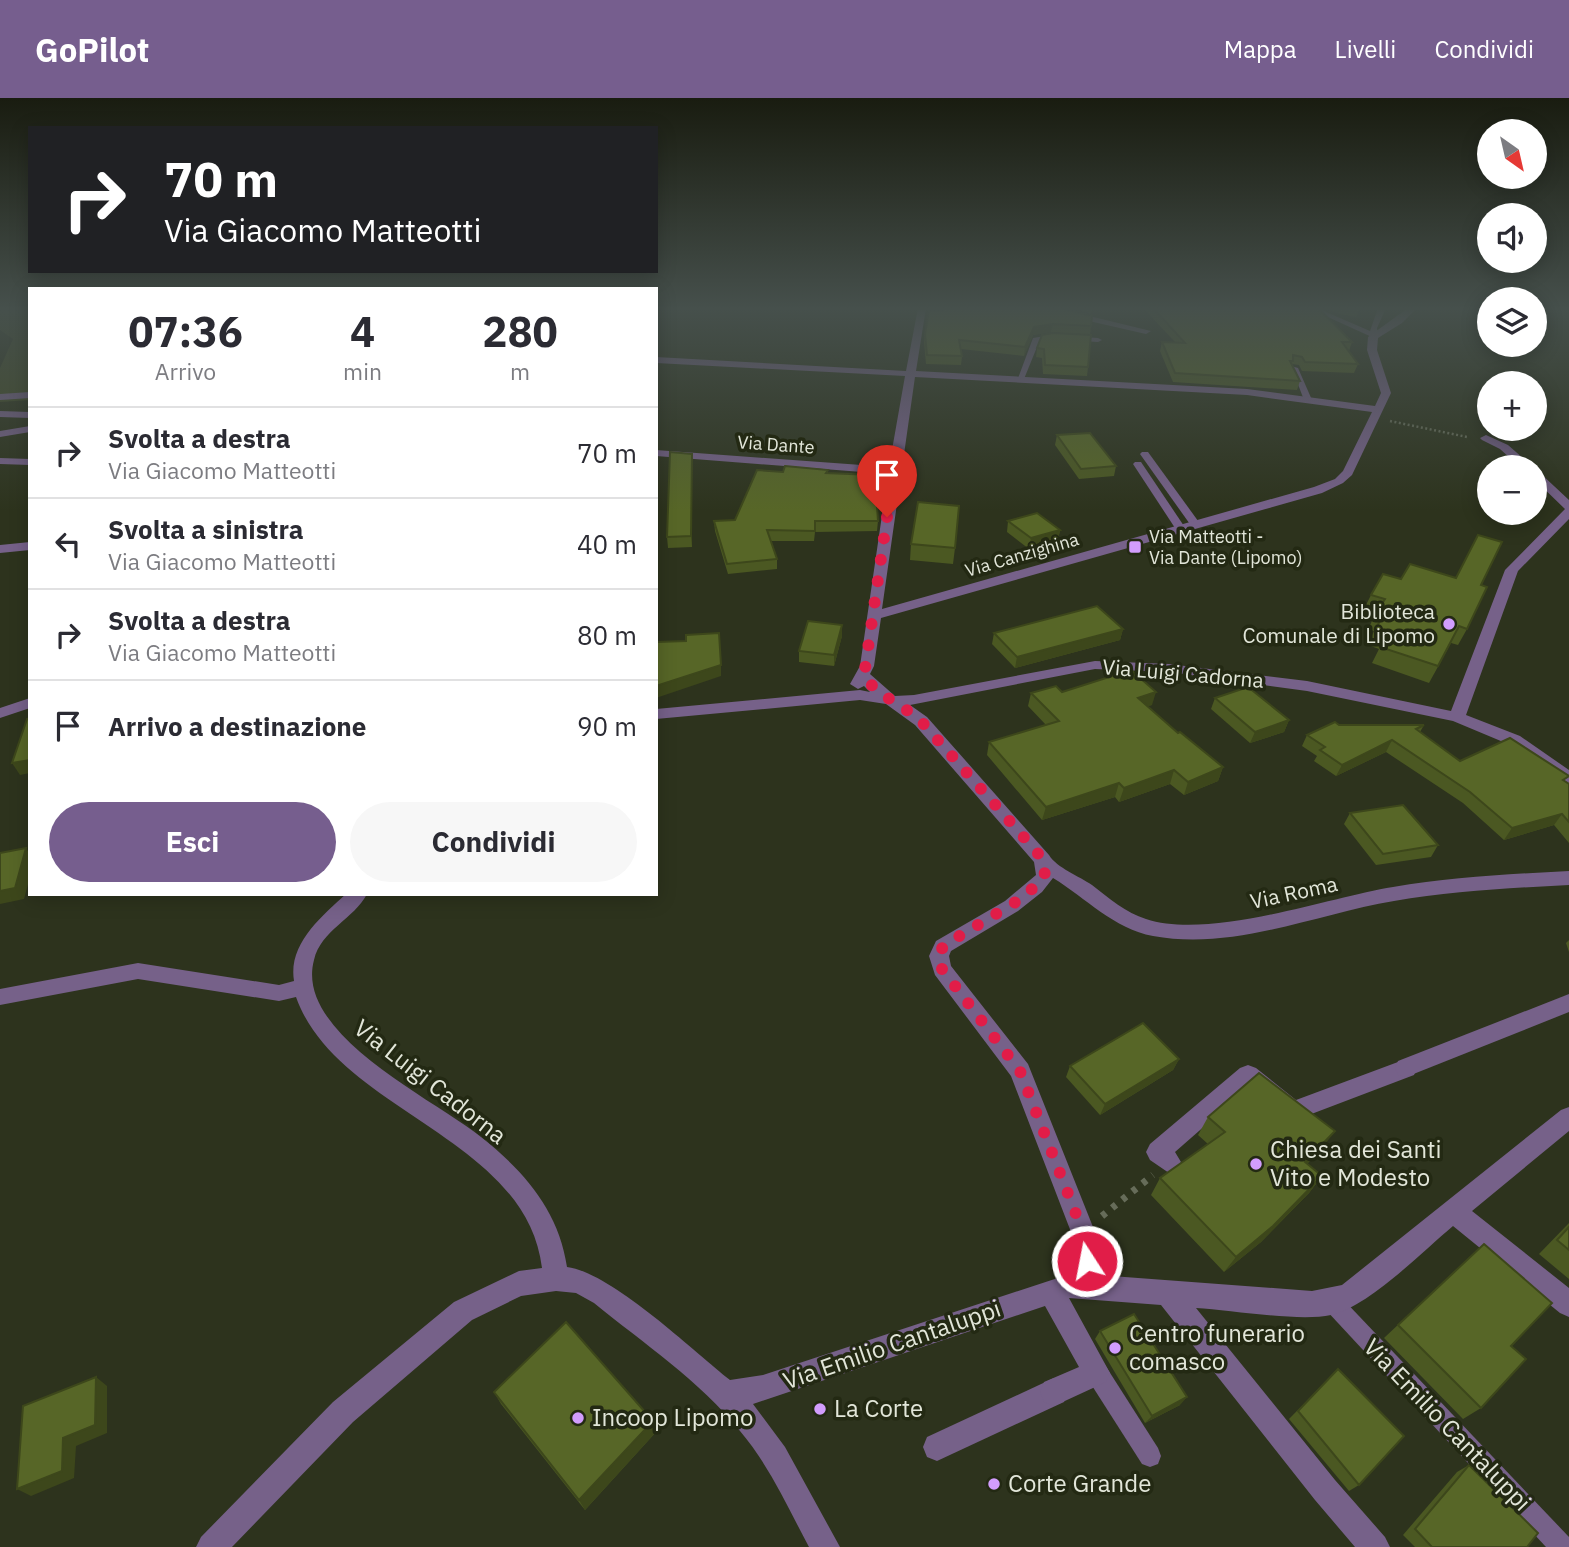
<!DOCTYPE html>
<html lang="it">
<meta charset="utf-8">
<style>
body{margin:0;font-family:"IBM Plex Sans",sans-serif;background:#f7f7f7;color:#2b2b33;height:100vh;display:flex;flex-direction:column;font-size:26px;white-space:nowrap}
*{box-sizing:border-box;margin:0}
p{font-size:23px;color:#7c7c81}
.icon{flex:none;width:38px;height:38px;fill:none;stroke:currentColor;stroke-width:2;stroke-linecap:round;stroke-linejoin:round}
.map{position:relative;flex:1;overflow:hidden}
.details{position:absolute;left:28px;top:189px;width:630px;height:609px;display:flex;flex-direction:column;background:#fff;border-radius:0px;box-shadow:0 4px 18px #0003}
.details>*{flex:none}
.banner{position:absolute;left:28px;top:28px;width:630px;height:147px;border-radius:0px;box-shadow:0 4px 18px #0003;background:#202124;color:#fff;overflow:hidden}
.needle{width:46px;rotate:146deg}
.buttons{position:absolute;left:1477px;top:21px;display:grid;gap:14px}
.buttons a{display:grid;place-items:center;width:70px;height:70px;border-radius:50%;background:#fff;box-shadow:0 4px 18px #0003;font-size:35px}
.pin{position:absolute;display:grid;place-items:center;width:60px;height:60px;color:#fff;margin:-72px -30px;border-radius:50% 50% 50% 0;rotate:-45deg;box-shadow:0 0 7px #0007}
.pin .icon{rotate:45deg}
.me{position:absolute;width:77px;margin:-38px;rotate:349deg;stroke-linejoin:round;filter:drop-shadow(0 0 5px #0008)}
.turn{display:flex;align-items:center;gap:24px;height:147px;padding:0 21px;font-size:32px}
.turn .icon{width:91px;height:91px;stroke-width:2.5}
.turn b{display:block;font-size:49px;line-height:60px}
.eta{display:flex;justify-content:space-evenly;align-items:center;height:119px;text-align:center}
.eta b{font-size:42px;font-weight:800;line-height:49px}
.button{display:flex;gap:14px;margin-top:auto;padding:14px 21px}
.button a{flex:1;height:80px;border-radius:42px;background:#765e8e;color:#fff;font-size:28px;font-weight:800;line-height:80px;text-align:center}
.button a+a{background:#f7f7f7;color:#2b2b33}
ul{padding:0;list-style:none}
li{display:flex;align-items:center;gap:21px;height:91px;padding:0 21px;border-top:2px solid #e1e1e2}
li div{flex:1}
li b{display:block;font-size:26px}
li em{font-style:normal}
header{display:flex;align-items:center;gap:42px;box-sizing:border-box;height:98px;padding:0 35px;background:#765e8e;color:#fff}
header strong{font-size:33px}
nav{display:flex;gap:38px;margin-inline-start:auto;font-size:24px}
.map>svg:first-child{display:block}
</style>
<header>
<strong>GoPilot</strong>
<nav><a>Mappa</a><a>Livelli</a><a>Condividi</a></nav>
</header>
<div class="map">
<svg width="1569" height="1449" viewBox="0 0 1569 1449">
<rect width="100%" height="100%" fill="#2d331d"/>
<path fill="#414a25" d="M0,210h30v92l-30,2v-34l13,-29 -13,-9z"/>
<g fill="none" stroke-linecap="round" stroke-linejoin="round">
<path stroke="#666c59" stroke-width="2.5" stroke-dasharray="2 2.5" stroke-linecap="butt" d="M1390,323l77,16"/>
<path stroke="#666c59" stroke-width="7" stroke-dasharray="5 8" stroke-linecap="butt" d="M1102,1118l51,-41"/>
<g fill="#766189" fill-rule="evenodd">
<path d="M1308,210h9l53,23 8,-23h8l-9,20 1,8 -4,2z"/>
<path d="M1051,237l47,3 4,2 -4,2 -47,-3 -12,3 -15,37 -7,2 16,-43z"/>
<path d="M1291,268l7,2 14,32 -1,2 -7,-2z"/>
<path d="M30,328v6l-30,5v-6z"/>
<path d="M1142,354h6l53,73 -1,2h-8l-52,-73z"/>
<path d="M0,360l30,1v6l-30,-1z"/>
<path d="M1135,364h6l45,67 -1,2h-8l-44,-67z"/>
<path d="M1332,1194l7,3 230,242v10h-23l-221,-238 -3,-7 3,-7z"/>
<path d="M1097,1264l8,3 53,83 3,8 -3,8 -8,3 -8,-3 -53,-83 -3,-8 3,-8z"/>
</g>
<g fill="#766189" fill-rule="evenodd">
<path d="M1406,961l8,2 3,7 -3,7 -121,46 -8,-3 -37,-30 -73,64 6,10 -4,8 -8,3 -19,-13 -4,-8 4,-8 90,-76 8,-3 8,3 40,32z"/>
<path d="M1054,1280l10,4 4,10 -4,10 -127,59 -10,-4 -4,-10 4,-10z"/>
</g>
<g fill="#766189" fill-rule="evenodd">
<path d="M918,210h8l-10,63 331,18 128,17 6,-13 -14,-43 1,-13 40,-29h9l-15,15 -24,15 -1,12 14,43 -39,82 -9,8 -21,10 -441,125 -7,48 -4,8 25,22 19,-1 181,-34 74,3 138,17 144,30 54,-141 60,-61 -30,-29v-9l4,1 30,28v19l-51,52 -52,144 54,21 49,34v14l-61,-40 -55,-23 -146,-30 -138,-19 -74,-3 -185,36 17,12 122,138c8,13 30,21 43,30 17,13 34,28 54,34 64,21 180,-21 247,-32 58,-10 117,-13 176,-16v14c-58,3 -117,6 -175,16 -78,13 -160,50 -241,35 -39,-7 -67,-38 -100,-58l-11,14 -24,19 -67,40 -2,5 2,10 77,98 67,168 4,28 -1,15 214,16 30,-6 219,-175 8,-3v24l-97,80 97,77v29l-9,-4 -107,-87c-31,26 -85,81 -122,89 -32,7 -100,-5 -135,-7l139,172 50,57 5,10h-35l-40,-47 -154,-195 -92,-7 41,75 -4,9 -52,24 -10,-4 -4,-10 4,-10 35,-15 -34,-61 -292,98 32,43 55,100h-31c-21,-39 -40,-82 -69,-116 -40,-50 -97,-88 -146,-128l-18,-10 -20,-2 -35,5 -49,24 -119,102 -121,125h-36l5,-10 132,-135 121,-100 65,-31 23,-3c-16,-132 -205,-156 -246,-271l-17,4 -141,-22 -138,26v-16l138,-26 141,22 15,-4c-6,-37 27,-64 52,-87h21c-13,25 -46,36 -53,66 -20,74 120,139 167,177 43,34 78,74 86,130 45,6 125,83 163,113l33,-5 310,-102 2,-13 -4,-28 -60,-156 -76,-101 -6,-19 7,-15 69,-40 31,-26 -2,-13 -119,-137 -29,-21 -26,-4 -204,19v-10l204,-19 10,2 -6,-6 -6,3 -8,-5 10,-18 28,-192 -232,-18v-6l233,17 16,-91 -249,-13v-6l250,14zM915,279l332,18 125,17 -29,59 -8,8 -21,8 -432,122z"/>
<path d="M1057,210h10l6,4 78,19 -5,3 -79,-18z"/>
<path d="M30,294v6l-30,2v-6z"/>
<path d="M0,313l30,1v6l-30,-1z"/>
<path d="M1486,337l22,10 25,22h-13l-20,-18 -18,-9 -2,-2z"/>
<path d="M30,444v8l-30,3v-8z"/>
<path d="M30,600v10l-30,10v-10z"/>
<path d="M1569,896v18l-163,65 -8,-2 -3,-7 3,-7z"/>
</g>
</g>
<g fill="#4b5822">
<path d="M1075,210h18l-2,6z"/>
<path d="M1143,210h175l34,34 -3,9 9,13 -4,9 -52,-2 -3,-6 -7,-1 8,17 -3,9 -124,-8 -13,-31 2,-9h13z"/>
<path d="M1324,210h36l-4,9 -20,-4z"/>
<path d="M942,213l149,15 -1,9 -39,-3 -18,3 -9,21 -63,-7 1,7 -1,9 -35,-1 -2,-22 1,-8z"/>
<path d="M1042,237l46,32 -1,9 -44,-2 -1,-16 -6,-1 1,-9z"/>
<path d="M1057,337l59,31 -2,10 -35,3 -24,-34z"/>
<path d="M692,365v84l-24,1 -1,-11z"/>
<path d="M828,372v4l50,47 -1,10 -62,1 -1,9h-44l7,18v10l-49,5 -13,-43 -1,-10 21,-1 48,-48z"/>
<path d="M1008,423l52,9 -2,10 -29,9 -22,-17z"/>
<path d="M911,446l44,4 -2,16 -43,-4z"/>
<path d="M1401,481l80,6 -14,44 -9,16 -7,-2 -22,40 -57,-20 7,-14 -11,-4 6,-14 -6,-2 7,-14 -12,-4 8,-16z"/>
<path d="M1123,531l-3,11 -105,28 -23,-24 2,-11z"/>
<path d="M842,538l-8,30 -35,-4v-11z"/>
<path d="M1062,594l90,13 -5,1 31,27 45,34 -5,14 -34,14 -14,-11 -51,18 -4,-5 -73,23 -55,-65 2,-13 57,-17 -18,-19 3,-13z"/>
<path d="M1215,600l74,22 -5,12 -34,11 -39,-34z"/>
<path d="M1424,627l-4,7 40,29 106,21 3,2v59l-15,-18 -50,15 -41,-37 -77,-51 -50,24 -22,-15 3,-5 -15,-10 5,-11z"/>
<path d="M1350,715l88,32 -7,12 -55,8 -32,-41z"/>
<path d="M1569,842v12l-3,-9z"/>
<path d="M1179,961l-6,11 -73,45 -34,-38 4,-11z"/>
<path d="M1208,1019l114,31 -15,16 15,12 -13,17 -48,49 -37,30 -73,-77 9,-17 48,-34 -10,-9z"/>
<path d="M1569,1125v56l-30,-25z"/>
<path d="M1484,1146l-3,164 -18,11 -79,-81z"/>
<path d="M1100,1233l80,74 -35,18 -50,-84z"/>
<path d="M1338,1271l21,116 -10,6 -60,-72z"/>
<path d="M494,1294l159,29 3,11 -71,78 -84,-106z"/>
<path d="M1469,1367l58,82h-112l-12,-12 54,-63z"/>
</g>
<g fill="#3d471b">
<path d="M1053,226l-2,8 -18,3 -9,21 1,-9 9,-20z"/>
<path d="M692,356v93l-1,-11z"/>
<path d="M1060,432l-2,10 -29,9 2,-11z"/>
<path d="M842,527v11l-8,30v-11z"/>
<path d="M1123,531l-3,11 -105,28 2,-11z"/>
<path d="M721,567v11l-65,22v-12z"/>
<path d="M1156,594l-4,13 -18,6 4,-13z"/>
<path d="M1289,622l-5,12 -34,11 5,-11z"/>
<path d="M1392,642l-6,12 -50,24 6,-11z"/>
<path d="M30,662v13l-10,2 -8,-12z"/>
<path d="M1223,669l-5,14 -34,14 4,-13z"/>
<path d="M1174,672l-4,14 -51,18 5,-14z"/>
<path d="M1119,685l-4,14 -73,23 4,-13z"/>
<path d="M1562,716l-8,11 -50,15 8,-12z"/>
<path d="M26,750l4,6v23l-6,22 -24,5v-13z"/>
<path d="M1179,961l-6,11 -73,45 5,-11z"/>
<path d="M1335,1033l-13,17 -30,31 13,-17z"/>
<path d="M1322,1078l-13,17 -48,49 -37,30 12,-15z"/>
<path d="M96,1279l11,9v47l-31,13 -2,32 -43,18 -14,-7 46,-51z"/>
<path d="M1187,1299l-7,8 -35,18 7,-7z"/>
<path d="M653,1323l3,11 -71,78 -6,-10z"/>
</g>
<g fill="#576627" stroke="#3d471b" stroke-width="2">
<path d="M943,210h122l3,2 24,6 -1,10 -38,-2 -19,3 -9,20 -66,-7 3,16 -35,-1 -2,-21 4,-24 14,1z"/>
<path d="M1153,210h165l34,34h-10l16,22 -53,-2 -3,-5 -9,-2v6h-3l10,20 -125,-8 -13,-31 23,1z"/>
<path d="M1053,235l38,2 -3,32 -43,-2 -1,-16 -7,-1 5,-13z"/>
<path d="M1090,335l26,33 -35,3 -24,-34z"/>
<path d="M670,354l22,2 -1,82 -24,1z"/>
<path d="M785,368l43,4 -2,3 49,2 3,46h-63v10l-48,-1 10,29 -50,5 -13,-43 21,-1 22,-50 26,2z"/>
<path d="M918,404l41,4 -4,42 -44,-4z"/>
<path d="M1037,415l23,17 -29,8 -23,-17z"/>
<path d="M1478,437l24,7 -21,43 6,2 -20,42 -8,-3 -21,40 -58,-19 8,-14 -13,-4 9,-14 -8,-2 9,-14 -14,-4 12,-21 18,5 9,-15 46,14z"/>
<path d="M1097,508l26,23 -106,28 -23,-24z"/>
<path d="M808,523l34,4 -8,30 -35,-4z"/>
<path d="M719,535l2,32 -65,21v-44l30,-1v-6z"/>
<path d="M1131,572l25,22 -18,6 40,35 2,-1 43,35 -35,15 -14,-12 -50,18 -5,-5 -73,24 -57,-65 70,-21 -28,-28 25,-7 6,6z"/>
<path d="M1248,589l41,33 -34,12 -40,-34z"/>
<path d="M30,620v42l-18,3 15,-44z"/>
<path d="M1335,624l4,3h85l-8,4 44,32 50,-23 59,38 -6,4 6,4v38l-7,-8 -50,14 -42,-36 -78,-52 -50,25 -22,-15 5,-3 -18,-12z"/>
<path d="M1403,707l35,40 -55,9 -33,-41z"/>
<path d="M26,750l-11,40 -15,3v-38z"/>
<path d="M1143,925l36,36 -74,45 -35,-38z"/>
<path d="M1259,975l76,58 -30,31 17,14 -49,50 -37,31 -76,-79 65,-46 -17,-15z"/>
<path d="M1569,1129v23l-12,-10z"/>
<path d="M1484,1146l68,59 -41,43 15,13 -45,49 -83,-83z"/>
<path d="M1134,1216l53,83 -35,19 -52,-85z"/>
<path d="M566,1224l87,99 -74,79 -85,-108z"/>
<path d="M1338,1271l66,67 -45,49 -61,-74z"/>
<path d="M96,1279l-1,48 -32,13 -1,33 -45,18 6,-83z"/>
<path d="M1469,1367l69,68 -11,14h-95l-17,-18z"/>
</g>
<linearGradient id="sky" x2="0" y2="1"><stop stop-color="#191c10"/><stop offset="0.51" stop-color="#46504c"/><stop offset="1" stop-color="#46504c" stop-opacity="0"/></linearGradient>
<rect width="1569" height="413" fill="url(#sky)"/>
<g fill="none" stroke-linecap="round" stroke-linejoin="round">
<path stroke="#e11d48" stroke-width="12" stroke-dasharray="0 21.6" d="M887,419l-23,159c15,21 38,28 57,45l115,130 7,9 2,16 -21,21 -81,49 -4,11 3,12 78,102 63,161 4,29"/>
</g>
<g fill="#d29dfd" stroke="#232913" stroke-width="2.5">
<rect x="1128" y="442" width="14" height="14" rx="3.5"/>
<circle cx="1449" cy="526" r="7"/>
<circle cx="1256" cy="1066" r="7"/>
<circle cx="1115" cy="1250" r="7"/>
<circle cx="820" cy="1311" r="7"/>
<circle cx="578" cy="1320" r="7"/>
<circle cx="994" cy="1386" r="7"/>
</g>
<g text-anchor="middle" stroke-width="7" stroke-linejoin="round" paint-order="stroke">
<g font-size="18" fill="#e2e6d9" stroke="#232913">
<text transform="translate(776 347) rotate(4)" y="6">Via Dante</text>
<text transform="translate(1022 457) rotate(-16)" y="6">Via Canzighina</text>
</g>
<g font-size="18" fill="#e2e6d9" stroke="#232913" text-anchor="start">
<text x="1149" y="445">Via Matteotti -<tspan x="1149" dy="21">Via Dante (Lipomo)</tspan></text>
</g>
<g font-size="21" fill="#e2e6d9" stroke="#232913" text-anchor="end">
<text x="1435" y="521">Biblioteca<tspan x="1435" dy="24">Comunale di Lipomo</tspan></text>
</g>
<g font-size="21" fill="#e2e6d9" stroke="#232913">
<text transform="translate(1183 576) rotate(5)" y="7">Via Luigi Cadorna</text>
<text transform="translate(1294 795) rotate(-12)" y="7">Via Roma</text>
</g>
<g font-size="24" fill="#e2e6d9" stroke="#232913">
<text transform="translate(430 984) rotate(38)" y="8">Via Luigi Cadorna</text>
<text transform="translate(892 1247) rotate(-19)" y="8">Via Emilio Cantaluppi</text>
<text transform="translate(1447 1327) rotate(46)" y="8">Via Emilio Cantaluppi</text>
</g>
<g font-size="24" fill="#e2e6d9" stroke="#232913" text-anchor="start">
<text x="1270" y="1060">Chiesa dei Santi<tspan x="1270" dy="28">Vito e Modesto</tspan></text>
<text x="1129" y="1244">Centro funerario<tspan x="1129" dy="28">comasco</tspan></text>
<text x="834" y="1319">La Corte</text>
<text x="592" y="1328">Incoop Lipomo</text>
<text x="1008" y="1394">Corte Grande</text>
</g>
</g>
</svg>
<div class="buttons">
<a><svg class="needle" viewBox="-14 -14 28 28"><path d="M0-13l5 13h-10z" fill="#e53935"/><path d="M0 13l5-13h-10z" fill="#7c7c81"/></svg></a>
<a><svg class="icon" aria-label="sound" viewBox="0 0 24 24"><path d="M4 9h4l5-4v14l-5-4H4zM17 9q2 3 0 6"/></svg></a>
<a><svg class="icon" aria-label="layers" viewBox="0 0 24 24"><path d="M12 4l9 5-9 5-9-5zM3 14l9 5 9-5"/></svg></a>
<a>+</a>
<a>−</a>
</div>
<div class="pin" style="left:887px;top:419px;background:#d93025"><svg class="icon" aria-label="arrive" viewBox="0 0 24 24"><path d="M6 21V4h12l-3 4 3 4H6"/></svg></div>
<svg class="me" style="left:1087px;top:1163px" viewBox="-20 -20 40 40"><circle r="17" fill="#e11d48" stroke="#fff" stroke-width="3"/><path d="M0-11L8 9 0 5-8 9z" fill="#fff"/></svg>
<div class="banner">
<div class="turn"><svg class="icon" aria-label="right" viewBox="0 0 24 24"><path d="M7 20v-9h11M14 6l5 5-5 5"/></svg><div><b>70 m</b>Via Giacomo Matteotti</div></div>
</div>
<section class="details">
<div class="eta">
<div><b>07:36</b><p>Arrivo</p></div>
<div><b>4</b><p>min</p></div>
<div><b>280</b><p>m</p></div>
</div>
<ul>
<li><svg class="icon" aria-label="right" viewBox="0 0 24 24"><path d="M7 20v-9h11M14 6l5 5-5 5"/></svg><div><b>Svolta a destra</b><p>Via Giacomo Matteotti</p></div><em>70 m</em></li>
<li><svg class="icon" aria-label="left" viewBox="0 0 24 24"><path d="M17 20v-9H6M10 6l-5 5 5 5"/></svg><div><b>Svolta a sinistra</b><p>Via Giacomo Matteotti</p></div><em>40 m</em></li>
<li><svg class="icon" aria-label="right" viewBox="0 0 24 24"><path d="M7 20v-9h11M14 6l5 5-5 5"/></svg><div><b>Svolta a destra</b><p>Via Giacomo Matteotti</p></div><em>80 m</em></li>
<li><svg class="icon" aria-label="arrive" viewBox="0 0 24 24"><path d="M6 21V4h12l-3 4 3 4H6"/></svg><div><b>Arrivo a destinazione</b></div><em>90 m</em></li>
</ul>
<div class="button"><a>Esci</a><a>Condividi</a></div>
</section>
</div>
